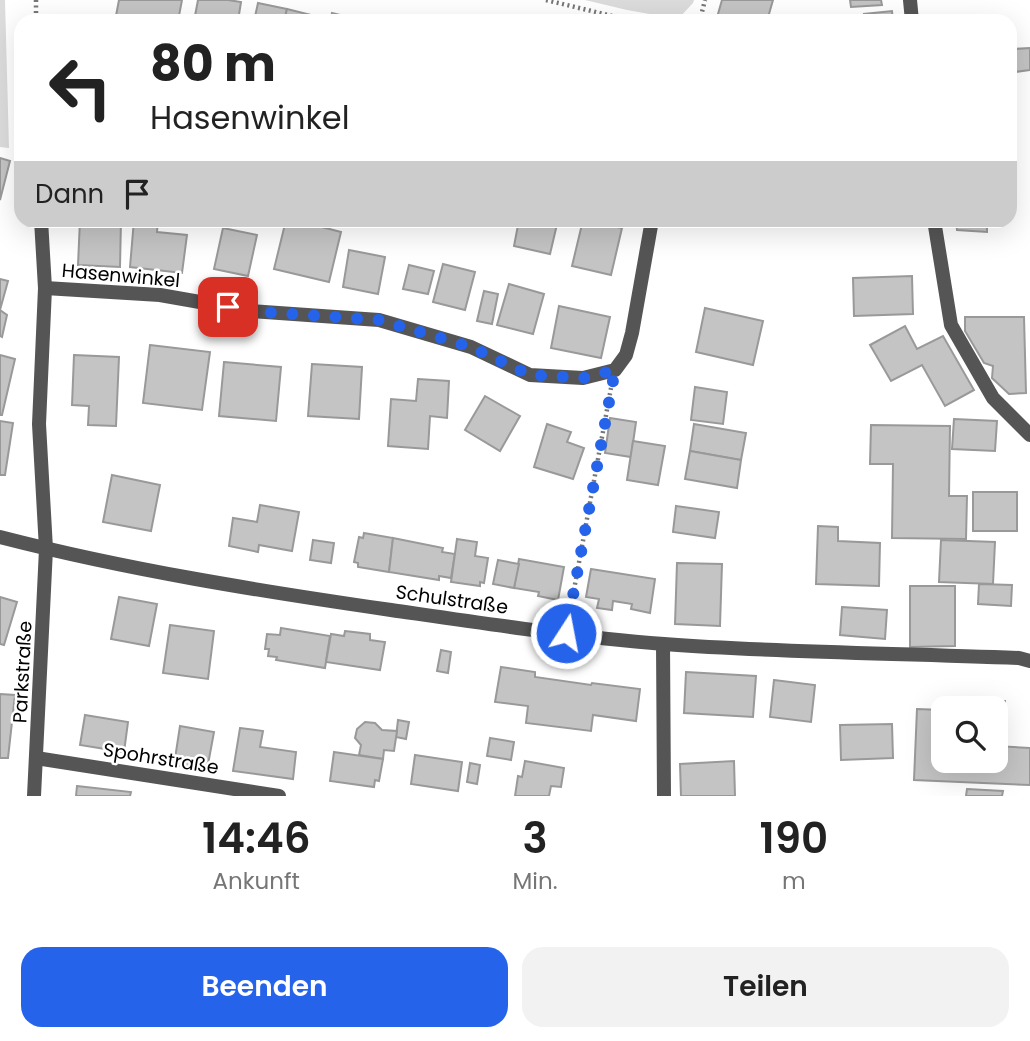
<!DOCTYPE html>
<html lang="de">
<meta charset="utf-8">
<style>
body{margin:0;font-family:Poppins,sans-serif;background:#f2f2f2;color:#222;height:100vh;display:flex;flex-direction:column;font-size:26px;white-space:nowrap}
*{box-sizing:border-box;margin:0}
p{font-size:23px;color:#767676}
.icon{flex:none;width:38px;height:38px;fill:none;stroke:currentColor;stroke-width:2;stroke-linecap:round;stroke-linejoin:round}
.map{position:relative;height:796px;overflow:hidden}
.drawer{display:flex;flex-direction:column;background:#fff;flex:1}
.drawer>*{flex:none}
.hud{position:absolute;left:14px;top:14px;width:1003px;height:214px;border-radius:21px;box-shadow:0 7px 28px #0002;background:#fff;color:#222;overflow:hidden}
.tools{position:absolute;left:931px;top:696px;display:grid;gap:14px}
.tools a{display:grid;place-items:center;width:77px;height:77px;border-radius:14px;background:#fff;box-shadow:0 7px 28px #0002;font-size:35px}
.pin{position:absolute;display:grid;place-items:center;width:60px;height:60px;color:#fff;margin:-30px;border-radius:14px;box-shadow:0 4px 10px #0006}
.me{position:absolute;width:77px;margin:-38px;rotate:11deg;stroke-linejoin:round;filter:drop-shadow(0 0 5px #0008)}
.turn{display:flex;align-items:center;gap:24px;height:147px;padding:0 21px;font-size:32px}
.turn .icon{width:91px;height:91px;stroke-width:2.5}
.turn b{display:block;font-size:49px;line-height:60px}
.then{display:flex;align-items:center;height:66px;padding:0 21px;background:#0003;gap:14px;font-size:26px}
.eta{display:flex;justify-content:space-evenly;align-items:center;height:119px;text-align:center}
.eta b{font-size:42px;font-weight:600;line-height:49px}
.button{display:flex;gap:14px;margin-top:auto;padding:14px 21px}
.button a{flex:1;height:80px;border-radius:21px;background:#2563eb;color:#fff;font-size:28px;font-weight:600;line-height:80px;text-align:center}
.button a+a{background:#f2f2f2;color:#222}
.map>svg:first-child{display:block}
</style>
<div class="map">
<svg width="1030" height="796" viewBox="0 0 1030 796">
<rect width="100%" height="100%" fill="#fff"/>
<g fill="#dcdcdc">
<path d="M0,0h5l4,148 -9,-1z"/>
<path d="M585,0h109l-1,3 -15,16 -51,-9z"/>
</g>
<g fill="#c4c4c4" stroke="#999" stroke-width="2">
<path d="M119,0h63l-4,21h-63z"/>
<path d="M198,0h30l13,2 -3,19h-44z"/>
<path d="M722,0h51l-6,21h-51z"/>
<path d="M850,0h31l1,5 -31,2z"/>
<path d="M258,3l29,6 -3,12h-30z"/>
<path d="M287,9l28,7 -1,5h-30z"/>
<path d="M892,11l1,10h-28l-1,-7z"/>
<path d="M332,13l32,8h-34z"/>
<path d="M1030,48v22l-15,2 -1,-23z"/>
<path d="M0,158l10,3 -10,39z"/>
<path d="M80,220h41l-1,47 -42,-2z"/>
<path d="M134,220h24l-1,12 30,3 -5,38 -52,-6z"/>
<path d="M286,220h9l46,12 -12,50 -55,-13z"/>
<path d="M519,220h39l-8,34 -36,-8z"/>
<path d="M583,220l39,8 -11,47 -39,-9z"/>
<path d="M956,220h31v12l-30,-2z"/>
<path d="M223,228l34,7 -9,41 -34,-7z"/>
<path d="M349,250l36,7 -7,37 -35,-7z"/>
<path d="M443,264l32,8 -10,38 -32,-8z"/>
<path d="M409,265l25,6 -6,23 -25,-5z"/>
<path d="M912,276l1,38 -59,2 -1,-38z"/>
<path d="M0,279l8,2 -8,29 7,5 -5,22 -2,-1z"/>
<path d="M509,284l35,10 -11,40 -36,-9z"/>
<path d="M484,291l14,3 -6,30 -15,-3z"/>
<path d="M559,306l51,11 -9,41 -50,-10z"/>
<path d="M705,308l58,13 -10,44 -57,-13z"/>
<path d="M965,317h59l2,76 -17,1 -17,-16 1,-12 -9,-3 -19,-32z"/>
<path d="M905,326l12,23 26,-13 31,54 -29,16 -23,-41 -31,16 -21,-36z"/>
<path d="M150,345l60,7 -8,58 -59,-7z"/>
<path d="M0,355l15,4 -13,56h-2z"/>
<path d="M74,355l45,2 -3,69 -28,-1 1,-19 -17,-1z"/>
<path d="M224,362l57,5 -5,54 -57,-5z"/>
<path d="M312,364l50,3 -3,52 -51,-3z"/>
<path d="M418,379l31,2 -2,37 -17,-2 -2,33 -40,-3 3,-47 25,2z"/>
<path d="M695,387l32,5 -4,32 -32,-4z"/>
<path d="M485,396l35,20 -20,35 -35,-21z"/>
<path d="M610,418l26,4 -5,35 -26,-4z"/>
<path d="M954,419l43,2 -2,30 -43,-2z"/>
<path d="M0,421l13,2 -8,52h-5z"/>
<path d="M547,424l24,8 -4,10 17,6 -11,31 -39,-12z"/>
<path d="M694,424l52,9 -5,27 -51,-9z"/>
<path d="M871,425l79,1 -1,70h18l-1,43 -74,-1 1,-74h-23z"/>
<path d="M633,441l32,5 -7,39 -31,-5z"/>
<path d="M690,451l51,9 -4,28 -52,-9z"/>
<path d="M112,475l48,10 -9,46 -48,-9z"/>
<rect x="973" y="492" width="44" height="39"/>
<path d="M260,505l39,7 -7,39 -33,-6 -1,7 -29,-6 4,-28 24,4z"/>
<path d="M676,506l43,6 -4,26 -42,-6z"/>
<path d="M818,526l20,1v14l42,2 -1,43 -63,-2z"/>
<path d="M364,533l29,5 -4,34 -31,-5v-4l-4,-1 5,-25 4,1z"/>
<path d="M393,538l50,10 -1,4 13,2 -4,24 -12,-2v4l-50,-8z"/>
<path d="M457,539l20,3 -2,14 13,2 -4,25 -4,-1v4l-29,-4z"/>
<path d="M313,540l21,3 -3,20 -21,-3z"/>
<path d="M941,540l54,2 -2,42 -54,-2z"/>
<path d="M519,559l45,8 -6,33 -20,-4 1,-4 -25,-4z"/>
<path d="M498,560l21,4 -5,24 -21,-4z"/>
<path d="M677,563l45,1 -2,62 -45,-2z"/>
<path d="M591,569l64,10 -5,34 -19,-4 1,-5 -19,-3 -1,9 -15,-2 2,-9 -13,-2z"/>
<path d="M979,584l33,1 -1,21 -33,-2z"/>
<path d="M910,586h45v60l-45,1z"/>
<path d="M0,597l17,5 -13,43 -4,-1z"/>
<path d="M119,597l38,7 -8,42 -38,-7z"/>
<path d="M842,607l45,3 -2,29 -45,-4z"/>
<path d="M170,625l44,6 -6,48 -45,-6z"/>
<path d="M281,628l49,8 -5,32 -49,-8 1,-3 -9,-1 1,-7h-4l2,-15 13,1z"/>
<path d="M345,631l25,3v6l15,2 -5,28 -54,-8 5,-28 13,2z"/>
<path d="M441,650l10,2 -3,21 -11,-2z"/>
<path d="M501,667l34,5v5l56,8 1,-2 48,6 -4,32 -43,-6 -2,16 -65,-8 2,-17 -33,-4z"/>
<path d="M686,672l70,4 -3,41 -69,-4z"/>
<path d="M774,680l41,5 -4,37 -41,-5z"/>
<path d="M0,694l15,1 -7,63h-8z"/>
<path d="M1005,701v26h-9v-18h-22l-1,-7z"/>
<path d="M917,709l25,1 -1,34h2v17h53v-15l34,2v37l-116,-5z"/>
<path d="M85,715l43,7 -4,30 -44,-7z"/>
<path d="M398,720l11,2 -3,17 -10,-2z"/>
<path d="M365,722l10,1 7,7 15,1 -3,20 -10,-1 -1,9 -24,-4 2,-10 -6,-7 2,-9z"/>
<path d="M892,724l1,34 -52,2 -1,-35z"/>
<path d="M180,726l34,6 -7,38 -33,-5z"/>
<path d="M240,728l23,3 -3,16 36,5 -3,27 -60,-8z"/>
<path d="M490,738l24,4 -3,18 -24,-4z"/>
<path d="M334,752l49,7 -4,22 -4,-1 -1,7 -44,-6z"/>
<path d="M415,755l47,7 -4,29 -47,-7z"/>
<path d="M525,761l39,7 -3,19 -10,-1 -2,10h-34l3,-20 4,1z"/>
<path d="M734,761l1,35h-54l-1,-32z"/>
<path d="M470,763l10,2 -3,19 -10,-2z"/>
<path d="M77,786l54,6 -1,4h-54z"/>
<path d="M967,789l36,2 -1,5h-36z"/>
</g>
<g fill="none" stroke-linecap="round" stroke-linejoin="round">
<g stroke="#777" stroke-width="4.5" stroke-dasharray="2 3.5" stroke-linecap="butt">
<path d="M36,0v21"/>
<path d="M546,0l87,21"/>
<path d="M697,21l4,-5 4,-16"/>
<path d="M569,617l42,-229"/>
</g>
<g stroke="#555" stroke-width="14">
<path d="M910,0l2,21"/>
<path d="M934,220l17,105 42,73 37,37"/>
<path d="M45,288l115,7 91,16 128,9 92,27 59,28 53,3 32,-8 11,-15 6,-22 20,-113"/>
<path d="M663,644l1,152"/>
<path d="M36,758l243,38"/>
<path d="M34,796l12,-247 -7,-125 6,-136 -4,-68"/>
</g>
<path stroke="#555" stroke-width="14" d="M0,537c128,33 260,54 391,73 90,13 182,27 273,34 119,9 237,9 355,14l11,3"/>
</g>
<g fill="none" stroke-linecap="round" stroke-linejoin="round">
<path stroke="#2563eb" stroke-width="12" stroke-dasharray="0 21.6" d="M228,307l23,4 128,9 92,27 59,28 53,3 32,-8 -49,263"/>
</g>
<g text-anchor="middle" stroke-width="5" stroke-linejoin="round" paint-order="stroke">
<g font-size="19" fill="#000" stroke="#fff">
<text transform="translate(121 275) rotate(5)" y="7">Hasenwinkel</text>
<text transform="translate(452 599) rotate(8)" y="7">Schulstraße</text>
<text transform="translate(22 672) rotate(-87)" y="7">Parkstraße</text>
<text transform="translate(161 758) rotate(9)" y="7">Spohrstraße</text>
</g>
</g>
</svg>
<div class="tools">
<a><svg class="icon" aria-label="search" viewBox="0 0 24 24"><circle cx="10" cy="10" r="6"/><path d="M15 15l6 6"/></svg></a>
</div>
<div class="pin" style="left:228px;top:307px;background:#d93025"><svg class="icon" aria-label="arrive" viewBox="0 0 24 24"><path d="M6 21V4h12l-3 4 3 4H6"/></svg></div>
<svg class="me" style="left:566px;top:633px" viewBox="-20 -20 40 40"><circle r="17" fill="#2563eb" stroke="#fff" stroke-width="3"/><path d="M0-11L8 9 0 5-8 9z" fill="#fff"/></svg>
<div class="hud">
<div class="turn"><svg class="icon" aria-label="left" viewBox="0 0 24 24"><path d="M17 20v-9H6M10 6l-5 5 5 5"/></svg><div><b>80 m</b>Hasenwinkel</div></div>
<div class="then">Dann<svg class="icon" aria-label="arrive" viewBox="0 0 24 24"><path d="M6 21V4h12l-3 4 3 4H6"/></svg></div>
</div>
</div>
<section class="drawer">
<div class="eta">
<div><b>14:46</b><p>Ankunft</p></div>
<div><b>3</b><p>Min.</p></div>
<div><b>190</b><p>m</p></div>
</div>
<div class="button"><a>Beenden</a><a>Teilen</a></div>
</section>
